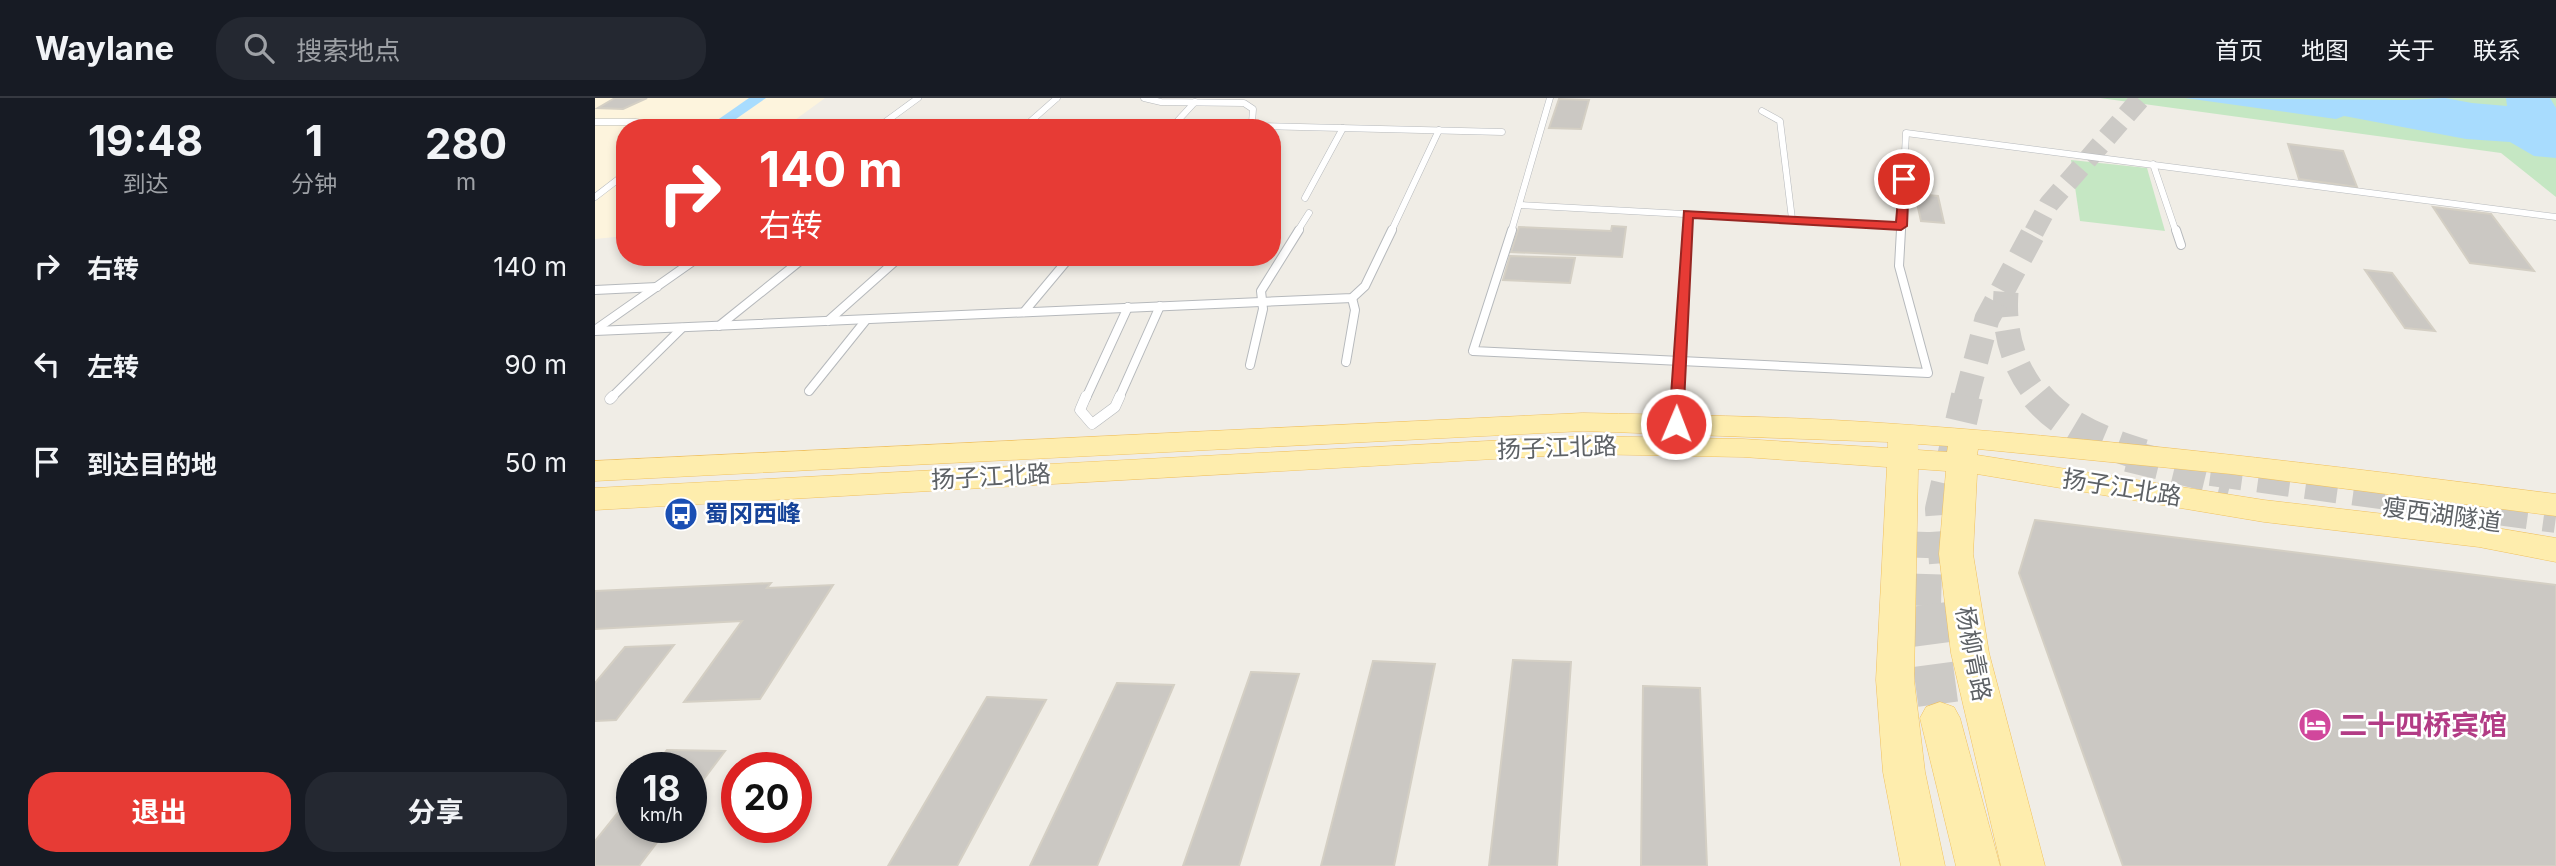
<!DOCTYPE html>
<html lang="zh">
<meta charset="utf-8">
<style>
body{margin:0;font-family:Inter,"Noto Sans SC",sans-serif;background:#242831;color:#f1f3f6;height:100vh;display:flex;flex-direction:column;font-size:26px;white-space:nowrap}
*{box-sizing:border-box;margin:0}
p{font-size:23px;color:#9ea1a6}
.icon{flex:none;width:38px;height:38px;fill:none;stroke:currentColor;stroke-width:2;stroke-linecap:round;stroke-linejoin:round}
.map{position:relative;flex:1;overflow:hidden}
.details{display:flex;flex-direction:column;background:#171b24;width:595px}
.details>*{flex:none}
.guide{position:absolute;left:21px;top:21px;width:665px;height:147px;border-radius:28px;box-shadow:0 4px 10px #0003;background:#e73b35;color:#fff;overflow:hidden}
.speed{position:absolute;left:21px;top:654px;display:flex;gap:14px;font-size:35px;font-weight:700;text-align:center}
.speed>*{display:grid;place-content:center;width:91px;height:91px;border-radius:50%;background:#171b24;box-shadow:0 4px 10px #0003;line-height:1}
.speed small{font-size:18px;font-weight:400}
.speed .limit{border:10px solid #d22;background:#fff;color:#111}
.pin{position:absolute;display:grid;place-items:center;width:60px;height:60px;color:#fff;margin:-30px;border:4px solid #fff;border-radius:50%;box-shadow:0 2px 7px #0007}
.me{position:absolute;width:77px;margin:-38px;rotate:1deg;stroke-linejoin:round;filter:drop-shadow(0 0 5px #0008)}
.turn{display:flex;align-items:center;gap:24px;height:147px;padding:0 28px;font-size:32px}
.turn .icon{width:91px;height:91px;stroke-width:2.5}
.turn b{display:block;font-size:49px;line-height:60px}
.eta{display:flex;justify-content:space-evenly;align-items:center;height:119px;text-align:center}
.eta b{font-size:42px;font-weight:700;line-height:49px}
.primary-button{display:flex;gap:14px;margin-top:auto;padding:14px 28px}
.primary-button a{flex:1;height:80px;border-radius:28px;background:#e73b35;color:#fff;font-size:28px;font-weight:700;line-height:80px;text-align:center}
.primary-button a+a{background:#242831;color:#f1f3f6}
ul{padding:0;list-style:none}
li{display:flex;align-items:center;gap:21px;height:98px;padding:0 28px}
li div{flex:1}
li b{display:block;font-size:26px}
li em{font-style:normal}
header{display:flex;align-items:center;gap:42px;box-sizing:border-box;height:98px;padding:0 35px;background:#171b24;border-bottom:2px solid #363941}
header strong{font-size:33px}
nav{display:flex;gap:38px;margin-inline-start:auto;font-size:24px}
.search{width:490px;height:63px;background:#242831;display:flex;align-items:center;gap:18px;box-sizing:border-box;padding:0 24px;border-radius:28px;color:#9ea1a6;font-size:26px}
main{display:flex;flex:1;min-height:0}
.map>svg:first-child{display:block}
</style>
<header>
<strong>Waylane</strong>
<div class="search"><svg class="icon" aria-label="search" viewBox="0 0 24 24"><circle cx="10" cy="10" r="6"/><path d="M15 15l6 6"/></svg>搜索地点</div>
<nav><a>首页</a><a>地图</a><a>关于</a><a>联系</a></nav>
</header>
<main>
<section class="details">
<div class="eta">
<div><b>19:48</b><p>到达</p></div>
<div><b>1</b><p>分钟</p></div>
<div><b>280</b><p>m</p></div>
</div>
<ul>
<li><svg class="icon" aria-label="right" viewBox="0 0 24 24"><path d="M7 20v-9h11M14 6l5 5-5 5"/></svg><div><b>右转</b></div><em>140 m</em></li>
<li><svg class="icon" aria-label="left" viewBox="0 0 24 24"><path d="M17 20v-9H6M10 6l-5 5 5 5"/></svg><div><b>左转</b></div><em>90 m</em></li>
<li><svg class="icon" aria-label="arrive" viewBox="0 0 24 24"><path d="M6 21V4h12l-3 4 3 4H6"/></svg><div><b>到达目的地</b></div><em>50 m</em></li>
</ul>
<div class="primary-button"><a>退出</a><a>分享</a></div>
</section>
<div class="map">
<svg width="1961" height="768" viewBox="0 0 1961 768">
<rect width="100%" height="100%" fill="#f0ede6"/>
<path fill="#fdf4dd" d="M0,0h230l-41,30h-159v108l-30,3z"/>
<g fill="#c5e7c3">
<path d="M1505,0h456v99l-55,-44z"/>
<path d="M1476,62l76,8 18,63 -85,-10z"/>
</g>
<path fill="#a8dcfe" d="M1590,0l220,2 40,-2 27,5 35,3 -1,-8h44l6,10v50l-22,-2 -24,-14 -44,-3 -122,-23 -8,3z"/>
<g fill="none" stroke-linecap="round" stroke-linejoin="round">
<path fill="#a8dcfe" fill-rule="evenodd" d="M154,0h17l-43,30h-17z"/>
</g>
<g fill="#cbc8c3" stroke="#d4cfc4" stroke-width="2">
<path d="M20,0h32l-24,11 -25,-1z"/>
<path d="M964,1l30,1 -8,29 -32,-1z"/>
<path d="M1693,46l55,7 14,36 -58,-8z"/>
<path d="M1320,96l23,2 6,27 -23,-2z"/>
<path d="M1838,109l58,7 43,57 -64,-8z"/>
<path d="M1017,128l14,1 -4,30 -111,-5 8,-25 92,4z"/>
<path d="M915,158l65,2 -5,25 -67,-3z"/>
<path d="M1770,172l27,3 43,58 -30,-3z"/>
<path d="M1440,422l521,65v281h-433l-104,-293z"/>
<path d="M176,485l-4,5 66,-3 -73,114 -76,3 58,-81 -147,8v-38z"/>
<path d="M79,547l-58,75 -21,1v-38l30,-36z"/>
<path d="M918,562l58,2 -14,204h-68z"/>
<path d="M778,563l62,3 -41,202h-73z"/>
<path d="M656,574l48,2 -60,192h-56z"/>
<path d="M522,585l57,2 -77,181h-67z"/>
<path d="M1048,588l57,2 7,178h-66z"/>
<path d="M392,599l59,3 -89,166h-69z"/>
<path d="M72,652l58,1 -34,45v-28h-38z"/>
<path d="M37,697v33h36l-29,38h-44v-25z"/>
</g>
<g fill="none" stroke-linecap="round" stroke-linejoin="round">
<path stroke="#cccac6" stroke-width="20" stroke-dasharray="20 10" stroke-linecap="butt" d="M1439,134l15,-28 92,-106"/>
<g stroke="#cccac6" stroke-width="25" stroke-dasharray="25 13" stroke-linecap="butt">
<path d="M1411,194c-3,39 7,76 33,106"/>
<path d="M1371,300l21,-79 48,-89"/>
</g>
<g stroke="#cccac6" stroke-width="32" stroke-dasharray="32 16" stroke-linecap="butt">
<path d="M1442,298c27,32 67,47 106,59"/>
<path d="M1533,358l103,25"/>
<path d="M1616,372l345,47"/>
<path d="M1350,465l-4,-54 26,-113"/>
<path d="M1330,508l2,-74"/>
</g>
<path stroke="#cccac6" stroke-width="40" stroke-dasharray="40 20" stroke-linecap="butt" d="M1330,507l15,113"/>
<defs>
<g id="lane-far2">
<path d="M549,0l17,4 83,1 9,6 -1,14 7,3 243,6"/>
<path d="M1167,13l18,10 12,98"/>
<path d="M0,24h40l51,6"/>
<path d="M282,30l41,-30"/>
<path d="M428,30l34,-30"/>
<path d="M576,30l24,-26"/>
<path d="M1558,66l23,68"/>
<path d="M0,99l30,-23"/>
<path d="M710,100l38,-70"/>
<path d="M925,107l381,21"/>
<path d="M702,134l12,-19"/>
<path d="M796,134l48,-102"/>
<path d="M916,134l39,-134"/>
<path d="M1092,134l1,-18"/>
<path d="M1306,134l5,-99 650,84"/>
</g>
<g id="lane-far1">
<path d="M917,132l-39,121 455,22 -29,-107 2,-36"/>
<path d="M1581,132l5,15"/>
<path d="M0,192l62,-3"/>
<path d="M429,214l46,-55"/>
<path d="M233,223l72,-64"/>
<path d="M124,228l86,-69"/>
<path d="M0,232l104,-73"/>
<path d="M0,233l757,-33 13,-12 27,-56"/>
<path d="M751,264l9,-52 -3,-12"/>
<path d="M655,267l13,-56 -2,-18 38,-61"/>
<path d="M214,293l57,-71"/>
<path d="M16,300l71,-70"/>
<path d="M491,300l42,-91"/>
<path d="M524,300l41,-92"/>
<path d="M1082,300l10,-168"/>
</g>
<g id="lane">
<path d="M491,298l-6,14 12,14 23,-17 5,-11"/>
<path d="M15,301l3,-3"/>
<path d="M1081,326l2,-28"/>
</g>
<g id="primary">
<path d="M988,315c95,2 190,3 285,9 230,15 459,43 688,72v22l-325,-42 -253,-25 -1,6 287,45 215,25 77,13v24l-77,-15 -215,-25 -287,-48 -4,80 16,99 56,213h-44l-50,-213 -12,-99 7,-83 -28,-2 -4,211 11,92 20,94h-44l-18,-94 -7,-92 11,-213 -144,-10 -161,-3 -987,56v-22l987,-52 161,3 145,9v-6l-305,-11 -988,50v-20zM1323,346l30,2 -1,6 -29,-2z"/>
<path d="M1345,604l14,5 6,11 40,148h-44l-36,-148 6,-11z"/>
</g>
</defs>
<use href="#lane-far2" stroke="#b6b9bc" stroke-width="7"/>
<use href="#lane-far1" stroke="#b6b9bc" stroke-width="10"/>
<use href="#lane" stroke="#b6b9bc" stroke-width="11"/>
<use href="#primary" stroke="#f0c15f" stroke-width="1"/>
<use href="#lane-far2" stroke="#fff" stroke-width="6"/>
<use href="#lane-far1" stroke="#fff" stroke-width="8"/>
<use href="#lane" stroke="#fff" stroke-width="10"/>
<use href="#primary" fill="#feedad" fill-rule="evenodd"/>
</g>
<path fill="#e73b35" stroke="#962622" stroke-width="2" d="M1305,79l9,2 -2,47 -6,4 -208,-12 -10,206 -7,4 -5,-1 -2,-3 15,-213 212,11z"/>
<defs>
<symbol id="bus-disc" viewBox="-11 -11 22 22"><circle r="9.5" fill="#1a4fb4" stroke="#fff"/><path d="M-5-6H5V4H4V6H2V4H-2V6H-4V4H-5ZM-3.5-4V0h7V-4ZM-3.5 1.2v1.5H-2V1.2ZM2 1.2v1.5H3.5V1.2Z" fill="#fff"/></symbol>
<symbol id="hotel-disc" viewBox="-11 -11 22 22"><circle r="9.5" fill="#d1479c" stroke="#fff"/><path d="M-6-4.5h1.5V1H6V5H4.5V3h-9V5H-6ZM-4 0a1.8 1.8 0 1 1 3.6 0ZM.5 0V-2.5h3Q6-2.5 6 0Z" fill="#fff"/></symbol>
</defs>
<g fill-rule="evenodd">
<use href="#bus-disc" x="67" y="397" width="38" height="38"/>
<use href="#hotel-disc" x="1701" y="608" width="38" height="38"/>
</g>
<g text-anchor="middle" stroke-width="5" stroke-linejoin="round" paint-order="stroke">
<g font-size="24" fill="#5e6266" stroke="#fff">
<text transform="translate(962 350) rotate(-2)" y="8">扬子江北路</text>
<text transform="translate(396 379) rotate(-3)" y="8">扬子江北路</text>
<text transform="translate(1527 390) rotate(9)" y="8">扬子江北路</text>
<text transform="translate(1847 417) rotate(8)" y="8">瘦西湖隧道</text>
<text transform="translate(1378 556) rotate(79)" y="8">杨柳青路</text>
</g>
<g font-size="24" font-weight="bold" fill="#164399" stroke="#fff" text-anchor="start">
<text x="110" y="424">蜀冈西峰</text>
</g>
<g font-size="28" font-weight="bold" fill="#b23c85" stroke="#fff" text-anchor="start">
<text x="1744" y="637">二十四桥宾馆</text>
</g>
</g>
</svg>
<div class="speed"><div>18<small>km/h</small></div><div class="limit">20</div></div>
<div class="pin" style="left:1309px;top:81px;background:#d93025"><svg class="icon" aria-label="arrive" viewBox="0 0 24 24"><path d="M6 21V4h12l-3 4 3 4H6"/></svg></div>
<svg class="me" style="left:1081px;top:326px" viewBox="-20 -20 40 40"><circle r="17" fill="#e73b35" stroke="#fff" stroke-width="3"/><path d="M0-11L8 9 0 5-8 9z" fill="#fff"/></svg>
<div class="guide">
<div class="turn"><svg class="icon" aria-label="right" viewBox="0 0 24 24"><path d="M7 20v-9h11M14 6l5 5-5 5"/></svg><div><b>140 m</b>右转</div></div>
</div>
</div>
</main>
